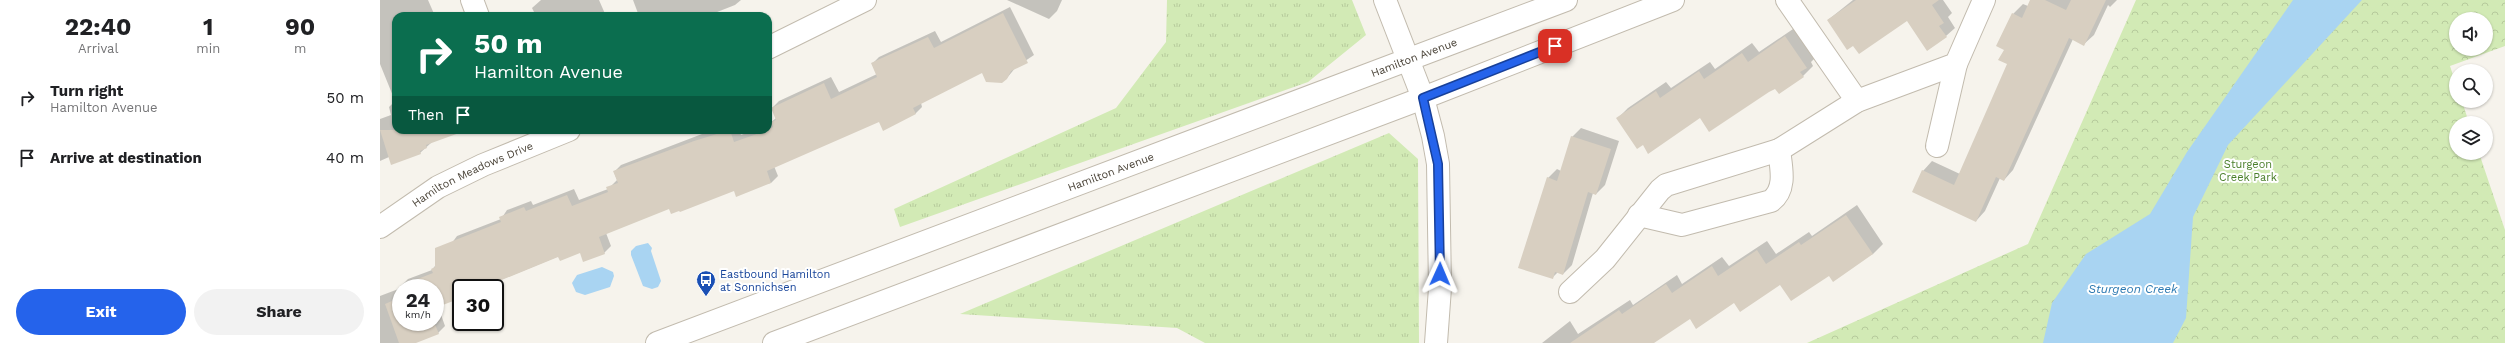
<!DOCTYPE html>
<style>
body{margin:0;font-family:"Work Sans",sans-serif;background:#f2f2f2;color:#202124;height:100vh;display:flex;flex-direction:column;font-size:15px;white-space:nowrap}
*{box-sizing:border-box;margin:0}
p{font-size:13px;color:#757577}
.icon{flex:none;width:22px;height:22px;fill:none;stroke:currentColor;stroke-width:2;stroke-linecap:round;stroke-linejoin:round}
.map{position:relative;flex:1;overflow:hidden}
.panel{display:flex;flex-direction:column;background:#fff;width:380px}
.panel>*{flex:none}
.top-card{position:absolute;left:12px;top:12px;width:380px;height:122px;border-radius:12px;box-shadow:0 1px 3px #0004;background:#0b6e4f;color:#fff;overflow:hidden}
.fabs{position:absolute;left:2069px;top:12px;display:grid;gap:8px}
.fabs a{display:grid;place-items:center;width:44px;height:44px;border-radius:50%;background:#fff;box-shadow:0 1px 3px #0004;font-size:20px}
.speed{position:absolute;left:12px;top:279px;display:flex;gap:8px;font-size:20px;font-weight:700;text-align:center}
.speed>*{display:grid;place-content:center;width:52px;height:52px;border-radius:50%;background:#fff;box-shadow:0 1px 3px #0004;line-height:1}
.speed small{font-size:10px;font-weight:400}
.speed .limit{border:2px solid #111;border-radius:6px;background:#fff;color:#111}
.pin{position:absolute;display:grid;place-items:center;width:34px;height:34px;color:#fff;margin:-17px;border-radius:8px;box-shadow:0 2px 6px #0006}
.me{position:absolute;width:44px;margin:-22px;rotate:1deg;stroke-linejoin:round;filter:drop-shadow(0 0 3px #0008)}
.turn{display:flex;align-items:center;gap:14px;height:84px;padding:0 16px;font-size:18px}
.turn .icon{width:52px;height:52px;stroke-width:2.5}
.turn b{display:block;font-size:28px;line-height:34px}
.then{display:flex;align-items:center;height:38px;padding:0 16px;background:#0003;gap:8px;font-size:15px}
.eta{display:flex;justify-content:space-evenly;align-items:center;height:68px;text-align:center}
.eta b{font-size:24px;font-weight:700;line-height:28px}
.action{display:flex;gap:8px;margin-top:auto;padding:8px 16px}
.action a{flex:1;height:46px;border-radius:24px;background:#2563eb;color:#fff;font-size:16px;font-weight:700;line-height:46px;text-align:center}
.action a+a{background:#f2f2f2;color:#202124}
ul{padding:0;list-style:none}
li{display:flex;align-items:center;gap:12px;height:60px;padding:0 16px}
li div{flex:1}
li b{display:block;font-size:15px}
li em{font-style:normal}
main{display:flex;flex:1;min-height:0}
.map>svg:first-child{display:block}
</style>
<main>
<section class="panel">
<div class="eta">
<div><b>22:40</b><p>Arrival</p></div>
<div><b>1</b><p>min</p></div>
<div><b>90</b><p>m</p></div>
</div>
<ul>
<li><svg class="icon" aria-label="right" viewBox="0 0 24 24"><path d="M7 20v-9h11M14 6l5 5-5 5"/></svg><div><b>Turn right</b><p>Hamilton Avenue</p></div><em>50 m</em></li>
<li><svg class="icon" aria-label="arrive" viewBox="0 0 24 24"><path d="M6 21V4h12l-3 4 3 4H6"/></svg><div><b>Arrive at destination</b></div><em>40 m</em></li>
</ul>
<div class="action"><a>Exit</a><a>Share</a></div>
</section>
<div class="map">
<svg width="2125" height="343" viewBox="0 0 2125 343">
<defs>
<pattern id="grass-tufts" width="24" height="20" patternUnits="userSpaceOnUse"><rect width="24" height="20" fill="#d2eab5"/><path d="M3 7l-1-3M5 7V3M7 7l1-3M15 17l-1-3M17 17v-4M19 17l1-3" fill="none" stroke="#b6ca9c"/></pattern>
<pattern id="forest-crowns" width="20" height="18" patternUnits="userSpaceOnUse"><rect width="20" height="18" fill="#d2eab5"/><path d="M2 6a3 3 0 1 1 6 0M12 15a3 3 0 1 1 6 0" fill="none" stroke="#b6ca9c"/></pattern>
</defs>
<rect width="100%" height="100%" fill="#f6f3ec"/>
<g fill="url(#grass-tufts)">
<path d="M787,0h185l14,35 -58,47 -408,145 -6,-18 222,-101 50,-66z"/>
<path d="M1009,133l29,26 1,184h-214l-28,-15 -217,-14z"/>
</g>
<path fill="url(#forest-crowns)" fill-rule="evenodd" d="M1756,0h369v46l-55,20 6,18v17h6l7,22h-13v30h23l26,77v113h-698l221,-99zM2076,19h30v30h-30z"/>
<g fill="#a9d4f2">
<path d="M1913,0h69l-134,145 -35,72 -7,101 -13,25h-130l9,-40 34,-49 64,-40 37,-62z"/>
<path d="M268,243l4,5 -1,3 10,30 -3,6 -6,2 -9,-3 -12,-31v-4l5,-5z"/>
<path d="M222,267l11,5 1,4 -4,11 -25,8 -9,-3 -4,-9 5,-8z"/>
</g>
<g fill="#0003">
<path d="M0,0h48l7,16h-39v114h67l-31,12 -12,11 -31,4 -9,4v-42l11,-4 -2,-8 6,-6 -15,-37z"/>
<path d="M161,0h58l7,16h-70l-4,-8z"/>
<path d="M253,0h108l-6,5 -28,11h-68z"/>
<path d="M627,0h55l-5,11 -8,8z"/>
<path d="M1473,0h90l9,13 -4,4 7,11 -9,8 -38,-16 -54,25 -26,-25z"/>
<path d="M1651,0h86l-7,7 -2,-2 -14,30 -10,9 -11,-5 -60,131 -9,10 -4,-2 -15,33 -9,10 -53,-50 9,-10 28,13 48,-110 -3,-15 8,-35 10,-10 5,2z"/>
<path d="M630,7l24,48 -18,12 -9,11 -25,-6 -61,31 1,4 -7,7 -36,7 -105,45 4,10 -7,7 -36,7 -66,18 -63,25 5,13 -7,7 -23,-1 -22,4 -78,32h-20v8l-23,10 7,20 -7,7 -25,10h-33v-47l21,-8v34h34v-34l-34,-2 7,-7 24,-9 25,-34 44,-17 6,-9 24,-9 2,4 41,-16 5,11 29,-11 9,-9 -3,-8 7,-7 81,-31 13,-4h24l2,5 14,-5h13v-5l8,-7 -4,-10 7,-7 52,-24 8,15 38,-18 -5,-10 7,-7 56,-26 6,11z"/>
<path d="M1416,27l20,30 -5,5 2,4 -10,10 -24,17 -3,-5 -76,29 -57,27 -25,-26 10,-10 38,-26 5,6 39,-26 5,7 37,-26 7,9z"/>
<path d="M1201,128l38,13 -14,44 -9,9 -3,-1 -21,72 -9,9 -5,-2 -6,6 -4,-100 9,-9 4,2 11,-34z"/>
<path d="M1477,205l26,39 -10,10 -43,20 -50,10 -90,34 -37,25h-111l28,-22 8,13 52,-34 3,5 44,-30 5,9 40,-27 7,9 38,-25 9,13 33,-22 3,4z"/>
</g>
<g fill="#d8cfc1">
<path d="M1476,0h83l-7,5 12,18 -5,3 8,11 -20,14 -20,-30 -48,33 -6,-8 -6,4 -20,-30z"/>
<path d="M1650,0h15l21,10 5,-10h35l-22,46 -15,-8 -65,143 -8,-4 -20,45 -64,-30 10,-22 32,15 53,-121 -9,-4 6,-10 -8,-4 16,-33 10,5z"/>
<path d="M623,13l25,50 -17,8 -4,8 -5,4 -16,-1 -4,-9 -69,35 3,6 -33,17 -4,-9 -112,49 4,12 -35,14 -2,-6 -54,21 -1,-1 -8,3 -2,-5 -70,28 6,17 -22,8 -3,-9 -20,8 -2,-4 -76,31h-21v10l-26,10v-20l-34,1 -1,-3 33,-13 -2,-4 4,-2v-19l66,-26 -2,-5 25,-10 2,4 41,-16 5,11 36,-14 -2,-5 12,-4 -5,-12 81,-30 36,-11 4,12 34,-12 5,-3 -2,-5 5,-2 -5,-12 53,-25 7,16 46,-22 -6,-14 57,-26 6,11z"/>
<path d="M1405,36l22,32 -7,4 4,5 -25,17 -4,-5 -6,3 -60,40 -9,-14 -52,36 -5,-9 -6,4 -21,-31 40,-27 4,7 39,-27 5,8 38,-26 6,9z"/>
<path d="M0,130h82v2l-36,13 1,3 -7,3 1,3 -30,11z"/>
<path d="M1191,136l40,13 -15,46 -8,-3 -25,83 -8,-3 -2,7 -35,-11 29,-91 10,4z"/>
<path d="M1466,215l27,39 -40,28 -4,-6 -38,25 -11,-16 -40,27 -6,-9 -38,26 -6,-10 -36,24h-84l49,-33 3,4 44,-30 6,9 40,-27 6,10 39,-26 9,14 33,-22 2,3z"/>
<path d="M21,297v25h33l5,12 -23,9h-17l-14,-39z"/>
</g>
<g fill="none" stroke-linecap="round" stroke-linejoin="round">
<defs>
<g id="minor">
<path d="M92,0l6,16"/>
<path d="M1005,0l38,98 10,38 5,28 2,124 -4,55"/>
<path d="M1407,0l70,101"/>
<path d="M388,48l97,-48"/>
<path d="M1557,146l19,-82"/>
<path d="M1259,215l43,10 89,-24c16,-12 10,-34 8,-51"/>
<path id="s1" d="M0,227l58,-40 45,-22 86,-35"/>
<path d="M1190,292l35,-33 55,-69 6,-5 113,-35 78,-49 99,-37 28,-64"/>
<path id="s2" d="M277,343l909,-343"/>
<path d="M394,343l649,-245 250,-98"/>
</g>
</defs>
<use href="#minor" stroke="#c2bbae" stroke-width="24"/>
<use href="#minor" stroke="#fff" stroke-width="22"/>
</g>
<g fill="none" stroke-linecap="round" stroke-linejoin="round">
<defs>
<path id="route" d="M1060,274l-2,-110 -15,-66 132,-52"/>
</defs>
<use href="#route" stroke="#184099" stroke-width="10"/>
<use href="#route" stroke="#2563eb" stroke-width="7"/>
</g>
<defs>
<symbol id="bus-pin" viewBox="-11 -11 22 30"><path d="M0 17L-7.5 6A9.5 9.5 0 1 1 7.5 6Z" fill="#1a4fb4" stroke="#fff"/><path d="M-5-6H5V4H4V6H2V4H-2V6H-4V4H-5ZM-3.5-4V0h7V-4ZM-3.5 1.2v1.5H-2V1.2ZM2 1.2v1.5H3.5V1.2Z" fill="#fff"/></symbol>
</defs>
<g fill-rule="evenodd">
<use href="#bus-pin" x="315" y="269" width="22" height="30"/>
</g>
<g text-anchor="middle" stroke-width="4" stroke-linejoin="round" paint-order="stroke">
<g font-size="11" fill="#4b4439" stroke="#fff">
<text dy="4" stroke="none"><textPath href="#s2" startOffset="809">Hamilton Avenue</textPath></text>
<text dy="4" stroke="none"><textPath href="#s2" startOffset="485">Hamilton Avenue</textPath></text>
<text dy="4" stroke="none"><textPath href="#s1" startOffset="107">Hamilton Meadows Drive</textPath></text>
</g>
<g font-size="11" fill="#4a7f2a" stroke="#fff">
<text x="1868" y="168">Sturgeon<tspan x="1868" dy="13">Creek Park</tspan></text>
</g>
<g font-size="11" fill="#164399" stroke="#fff" text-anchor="start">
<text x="340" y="278">Eastbound Hamilton<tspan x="340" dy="13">at Sonnichsen</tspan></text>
</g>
<g font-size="12" font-style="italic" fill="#2e7ab2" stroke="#fff">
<text x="1753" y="293">Sturgeon Creek</text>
</g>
</g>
</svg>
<div class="fabs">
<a><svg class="icon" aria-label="sound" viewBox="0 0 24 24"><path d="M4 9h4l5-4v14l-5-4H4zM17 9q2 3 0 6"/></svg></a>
<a><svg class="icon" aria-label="search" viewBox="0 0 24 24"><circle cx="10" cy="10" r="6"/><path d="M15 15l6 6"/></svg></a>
<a><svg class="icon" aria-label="layers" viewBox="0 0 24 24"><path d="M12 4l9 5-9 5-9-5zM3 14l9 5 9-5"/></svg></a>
</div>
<div class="speed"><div>24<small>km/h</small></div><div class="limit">30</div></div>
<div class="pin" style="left:1175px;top:46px;background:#d93025"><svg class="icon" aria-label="arrive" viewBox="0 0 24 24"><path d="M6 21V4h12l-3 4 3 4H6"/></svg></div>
<svg class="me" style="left:1060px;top:274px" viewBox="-20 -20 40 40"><path d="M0-17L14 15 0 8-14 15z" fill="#2563eb" stroke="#fff" stroke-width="4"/></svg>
<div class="top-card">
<div class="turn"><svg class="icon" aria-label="right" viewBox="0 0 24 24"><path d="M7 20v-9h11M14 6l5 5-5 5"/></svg><div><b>50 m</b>Hamilton Avenue</div></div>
<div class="then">Then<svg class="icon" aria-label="arrive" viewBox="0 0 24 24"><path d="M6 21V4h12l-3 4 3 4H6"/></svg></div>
</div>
</div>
</main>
